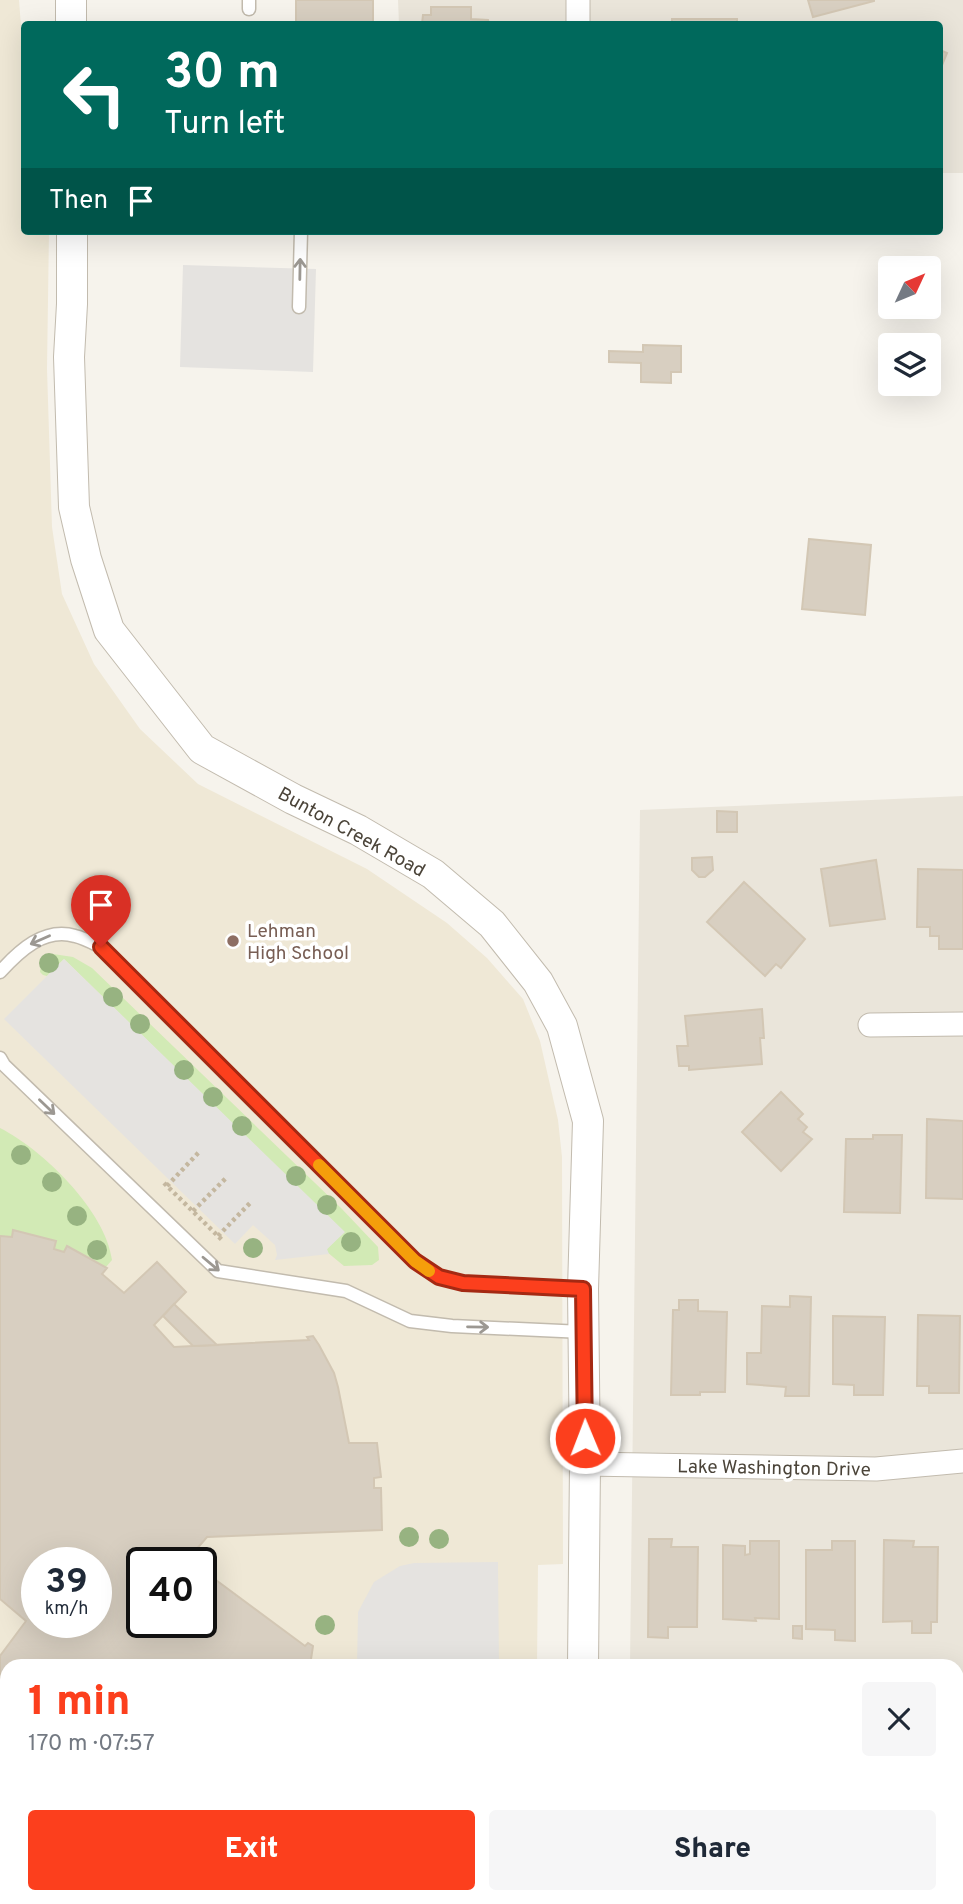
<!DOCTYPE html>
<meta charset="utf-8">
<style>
body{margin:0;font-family:Overpass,sans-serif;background:#f6f6f7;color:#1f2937;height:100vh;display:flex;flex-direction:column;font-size:26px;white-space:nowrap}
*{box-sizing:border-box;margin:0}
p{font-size:23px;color:#747a83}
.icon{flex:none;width:38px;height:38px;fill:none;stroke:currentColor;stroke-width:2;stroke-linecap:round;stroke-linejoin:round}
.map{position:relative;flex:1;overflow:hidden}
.side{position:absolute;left:0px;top:1659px;width:964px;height:245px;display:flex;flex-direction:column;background:#fff;border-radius:21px 21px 0 0;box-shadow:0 7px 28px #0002}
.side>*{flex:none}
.banner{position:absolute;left:21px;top:21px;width:922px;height:214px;border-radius:7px;box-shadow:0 7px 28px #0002;background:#00695c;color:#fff;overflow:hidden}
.needle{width:46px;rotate:46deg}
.controls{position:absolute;left:878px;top:256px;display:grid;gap:14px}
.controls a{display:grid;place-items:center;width:63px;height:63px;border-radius:7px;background:#fff;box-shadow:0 7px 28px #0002;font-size:35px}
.speed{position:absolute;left:21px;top:1547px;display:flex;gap:14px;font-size:35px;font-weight:700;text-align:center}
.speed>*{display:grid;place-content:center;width:91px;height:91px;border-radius:50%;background:#fff;box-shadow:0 7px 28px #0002;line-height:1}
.speed small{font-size:18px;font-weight:400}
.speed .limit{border:4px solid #111;border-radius:10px;background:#fff;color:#111}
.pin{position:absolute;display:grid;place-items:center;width:60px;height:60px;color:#fff;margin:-72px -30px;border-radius:50% 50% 50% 0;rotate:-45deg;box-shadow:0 0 7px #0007}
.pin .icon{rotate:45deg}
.me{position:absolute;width:77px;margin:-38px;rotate:359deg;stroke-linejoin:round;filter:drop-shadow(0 0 5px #0008)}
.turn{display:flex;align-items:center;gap:24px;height:147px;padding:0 28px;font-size:32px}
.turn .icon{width:91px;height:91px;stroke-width:2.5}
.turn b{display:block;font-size:49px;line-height:60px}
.then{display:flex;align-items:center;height:66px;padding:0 28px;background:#0003;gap:14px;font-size:26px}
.round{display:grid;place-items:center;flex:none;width:74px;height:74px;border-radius:7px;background:#f6f6f7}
.headline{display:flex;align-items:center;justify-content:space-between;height:119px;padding:0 28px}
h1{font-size:42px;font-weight:800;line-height:52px;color:#fc3f1d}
.primary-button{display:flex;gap:14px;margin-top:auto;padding:14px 28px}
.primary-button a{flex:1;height:80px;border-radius:7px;background:#fc3f1d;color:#fff;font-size:28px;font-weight:800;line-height:80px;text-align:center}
.primary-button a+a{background:#f6f6f7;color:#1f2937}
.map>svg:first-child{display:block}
</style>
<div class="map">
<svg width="963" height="1904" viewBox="0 0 963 1904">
<rect width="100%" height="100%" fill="#f6f3ec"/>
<g fill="#eae5da">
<path d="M398,0h565v173h-23v-149h-541z"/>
<path d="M963,796v1108h-336v-7h330v-231h-327l10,-856z"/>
</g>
<path fill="#efe8d6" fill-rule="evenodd" d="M0,0h19l5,65v166h25l-2,138 5,158 10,67 32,70 46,65 58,55 169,85 80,54 40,35 36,41 17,42 18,79 4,37 1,407 -25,1 -1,101h-530v231h526v7h-533zM37,1563h59v59h-59zM142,1563h59v59h-59z"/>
<g fill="#d2eab5">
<path d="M53,954l20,3 19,11 250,241 36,38 1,13 -7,5 -28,1 -17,-14v-3l17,-17 -280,-273 -17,17 -4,-1 -3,-3 1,-9 8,-8z"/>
<path d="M0,1128c42,21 106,83 112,132l-7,8 -38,-22 -3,6 -10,-3 2,-8 -43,-11 -1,7 -12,-1z"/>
</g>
<g fill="#e5e3e0">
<path d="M183,265l133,4 -3,103 -133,-5z"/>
<path d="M64,959l281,273 -18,17 2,5 -54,6 2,-5 -2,-10 -22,-20 -18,19 -231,-225z"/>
<path d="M498,1562l1,104h-142l1,-54 16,-30 26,-16 14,-3z"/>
</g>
<g fill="#d8cfc1" stroke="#d3c7b4" stroke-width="2" fill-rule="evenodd">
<rect x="296" y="0" width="77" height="24"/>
<path d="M808,0h66v1l-61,16z"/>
<path d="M431,7h40v12l17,1 1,4h-67l1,-9h8z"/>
<rect x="672" y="19" width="65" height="5"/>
<path d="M940,50l7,3 -7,17z"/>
<path d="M643,345l38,1v26h-10v11l-30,-1v-19l-32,-1v-11l34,1z"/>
<path d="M809,539l62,6 -6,70 -63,-6z"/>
<path d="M717,811l20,1v20h-20z"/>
<path d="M712,857l1,13 -8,7h-6l-7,-7v-12z"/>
<path d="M876,860l9,59 -55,7 -9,-57z"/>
<path d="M918,869l45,1v79h-24v-13h-9v-9h-13z"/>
<path d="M744,882l61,57 -24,29 -5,-4 -11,12 -58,-54z"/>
<path d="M762,1009l2,29h-4l2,26 -73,6v-4h-10l-2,-20h11l-3,-30z"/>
<path d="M781,1092l22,22 -5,5 9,8 -4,5 9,7 -31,32 -39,-39z"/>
<path d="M927,1119l36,2v78l-37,-1z"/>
<path d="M873,1135h29l-2,78 -56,-1 2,-73h27z"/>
<path d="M13,1230l43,11 -2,8 10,3 3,-6 40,22 -5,6 22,19 33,-31 29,30 -32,33 20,22 135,-7 -2,-3 6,-1 6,9 15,28 4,14 11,56h28l4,34 -7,1v10h7l1,42 -175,7 -19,22 5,4h-51v59h59v-53l104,77 3,-3 5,3 -3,20h-303v67l-7,-5v-72l26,-35 -26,-22v-363l12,1zM37,1563h59v59h-59z"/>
<path d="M790,1296l21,1 -2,99h-24l1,-9 -39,-3v-31h14l1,-47 28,1z"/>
<path d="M679,1300h19v11l29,1 -2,80h-25v3h-29l2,-85h6z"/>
<path d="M174,1304l43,41 -24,1 -30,-30z"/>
<path d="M918,1315l42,1 -1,77h-30v-7h-12z"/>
<path d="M833,1316l52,1 -2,78h-29v-10l-21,-1z"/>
<path d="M649,1539h23l-1,8h27l-1,80h-29v11l-20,-1z"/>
<path d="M884,1540l30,1 -1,6h25l-1,75h-6v11h-19v-12l-29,1z"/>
<path d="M750,1541h29v78l-24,-1 1,3 -33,-2v-74l22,1v9l5,-1z"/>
<path d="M832,1541h23v100l-20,-1v-10l-29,-1v-79h26z"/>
<path d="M793,1626h9v13l-9,-1z"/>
<path d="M689,1897h39l-3,7h-18z"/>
</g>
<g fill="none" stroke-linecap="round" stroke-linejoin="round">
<defs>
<g id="service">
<path d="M249,9v-9"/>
<path d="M299,307l2,-76"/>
<path d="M0,972c19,-21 44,-45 75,-36 9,2 18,7 26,11l314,314 24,16 24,6 120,6"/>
<path d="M0,1058l4,7 214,206 128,20 64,30 42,5 131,6"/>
<path d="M0,1894h7"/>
<path d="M381,1897h75"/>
</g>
<g id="minor">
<path d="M578,0v24"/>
<path d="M870,1025l93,-1"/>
<path d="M585,1464l291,5 87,-8"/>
<path d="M839,1897l92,7"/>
</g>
<g id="tertiary">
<path d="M71,0v24"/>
<path d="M72,231v73l-3,53 5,150 12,52 23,71 93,119 91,50 65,31 75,44 59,50 46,58 24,44 26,95 -5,168 2,175 -2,202"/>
<path d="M581,1904v-7"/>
</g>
</defs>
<use href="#service" stroke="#c2bbae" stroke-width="15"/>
<use href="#minor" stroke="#c2bbae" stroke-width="25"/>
<use href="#tertiary" stroke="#c2bbae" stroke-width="32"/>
<g stroke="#c4b79f" stroke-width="4.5" stroke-dasharray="3.5 3.5" stroke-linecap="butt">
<path d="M164,1183l58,57"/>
<path d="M167,1186l33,-35"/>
<path d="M193,1211l34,-34"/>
<path d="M218,1236l34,-35"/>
</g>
<use href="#service" stroke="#fff" stroke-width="12"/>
<use href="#minor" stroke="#fff" stroke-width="23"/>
<use href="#tertiary" stroke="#fff" stroke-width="30"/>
</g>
<g fill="#97b381">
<circle cx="49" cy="963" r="10"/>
<circle cx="113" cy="997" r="10"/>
<circle cx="140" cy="1024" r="10"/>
<circle cx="184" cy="1070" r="10"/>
<circle cx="213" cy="1097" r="10"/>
<circle cx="242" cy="1126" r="10"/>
<circle cx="21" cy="1155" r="10"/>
<circle cx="296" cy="1176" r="10"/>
<circle cx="52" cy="1182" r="10"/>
<circle cx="327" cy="1205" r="10"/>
<circle cx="77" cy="1216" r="10"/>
<circle cx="351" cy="1242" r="10"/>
<circle cx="253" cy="1248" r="10"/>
<circle cx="97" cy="1250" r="10"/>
<circle cx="409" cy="1537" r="10"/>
<circle cx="439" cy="1539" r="10"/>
<circle cx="325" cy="1625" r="10"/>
</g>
<defs><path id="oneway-shaft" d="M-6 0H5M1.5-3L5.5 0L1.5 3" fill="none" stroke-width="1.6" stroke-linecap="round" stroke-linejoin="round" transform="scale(1.75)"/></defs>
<g stroke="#9c9892">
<use href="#oneway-shaft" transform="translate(300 269) rotate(-89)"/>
<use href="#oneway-shaft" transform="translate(40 940) rotate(156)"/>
<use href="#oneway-shaft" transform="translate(47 1107) rotate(44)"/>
<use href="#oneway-shaft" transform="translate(211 1264) rotate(40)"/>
<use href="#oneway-shaft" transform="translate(478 1327) rotate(1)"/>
</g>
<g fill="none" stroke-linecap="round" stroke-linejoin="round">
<defs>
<path id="route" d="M101,947l314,314 24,16 24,6 120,6 2,149"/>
</defs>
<use href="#route" stroke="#a42913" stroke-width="18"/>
<use href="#route" stroke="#fc3f1d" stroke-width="12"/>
<path stroke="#f59e0b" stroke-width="12" d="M319,1165l96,96 14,10"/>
</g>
<circle fill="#8d6e63" stroke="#fff" stroke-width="2.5" cx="233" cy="941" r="7"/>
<g text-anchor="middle" stroke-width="7" stroke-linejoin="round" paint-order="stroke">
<g font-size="19" fill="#4b4439" stroke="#fff">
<text transform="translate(352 831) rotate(29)" y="7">Bunton Creek Road</text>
<text transform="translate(774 1467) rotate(1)" y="7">Lake Washington Drive</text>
</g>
<g font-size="19" fill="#785e54" stroke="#fff" text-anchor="start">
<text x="247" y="937">Lehman<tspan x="247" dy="22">High School</tspan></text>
</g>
</g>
</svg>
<div class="controls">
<a><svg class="needle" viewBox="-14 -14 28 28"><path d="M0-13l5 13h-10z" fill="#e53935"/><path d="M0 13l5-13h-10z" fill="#747a83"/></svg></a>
<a><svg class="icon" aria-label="layers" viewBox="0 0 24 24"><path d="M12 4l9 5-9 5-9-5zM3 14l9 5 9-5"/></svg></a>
</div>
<div class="speed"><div>39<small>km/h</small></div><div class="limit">40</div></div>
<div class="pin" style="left:101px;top:947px;background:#d93025"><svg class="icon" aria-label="arrive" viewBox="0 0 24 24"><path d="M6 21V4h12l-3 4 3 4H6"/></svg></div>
<svg class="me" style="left:585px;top:1438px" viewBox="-20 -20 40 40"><circle r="17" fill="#fc3f1d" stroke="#fff" stroke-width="3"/><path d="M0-11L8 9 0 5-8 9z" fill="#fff"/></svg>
<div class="banner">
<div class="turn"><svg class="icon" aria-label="left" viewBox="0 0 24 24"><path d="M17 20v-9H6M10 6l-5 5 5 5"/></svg><div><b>30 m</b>Turn left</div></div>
<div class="then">Then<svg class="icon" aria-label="arrive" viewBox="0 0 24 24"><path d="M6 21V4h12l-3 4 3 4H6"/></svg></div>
</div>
<section class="side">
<div class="headline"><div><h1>1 min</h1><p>170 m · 07:57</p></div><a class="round"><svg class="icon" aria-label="close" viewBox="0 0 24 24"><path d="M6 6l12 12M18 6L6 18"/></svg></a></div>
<div class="primary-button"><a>Exit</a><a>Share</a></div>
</section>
</div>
